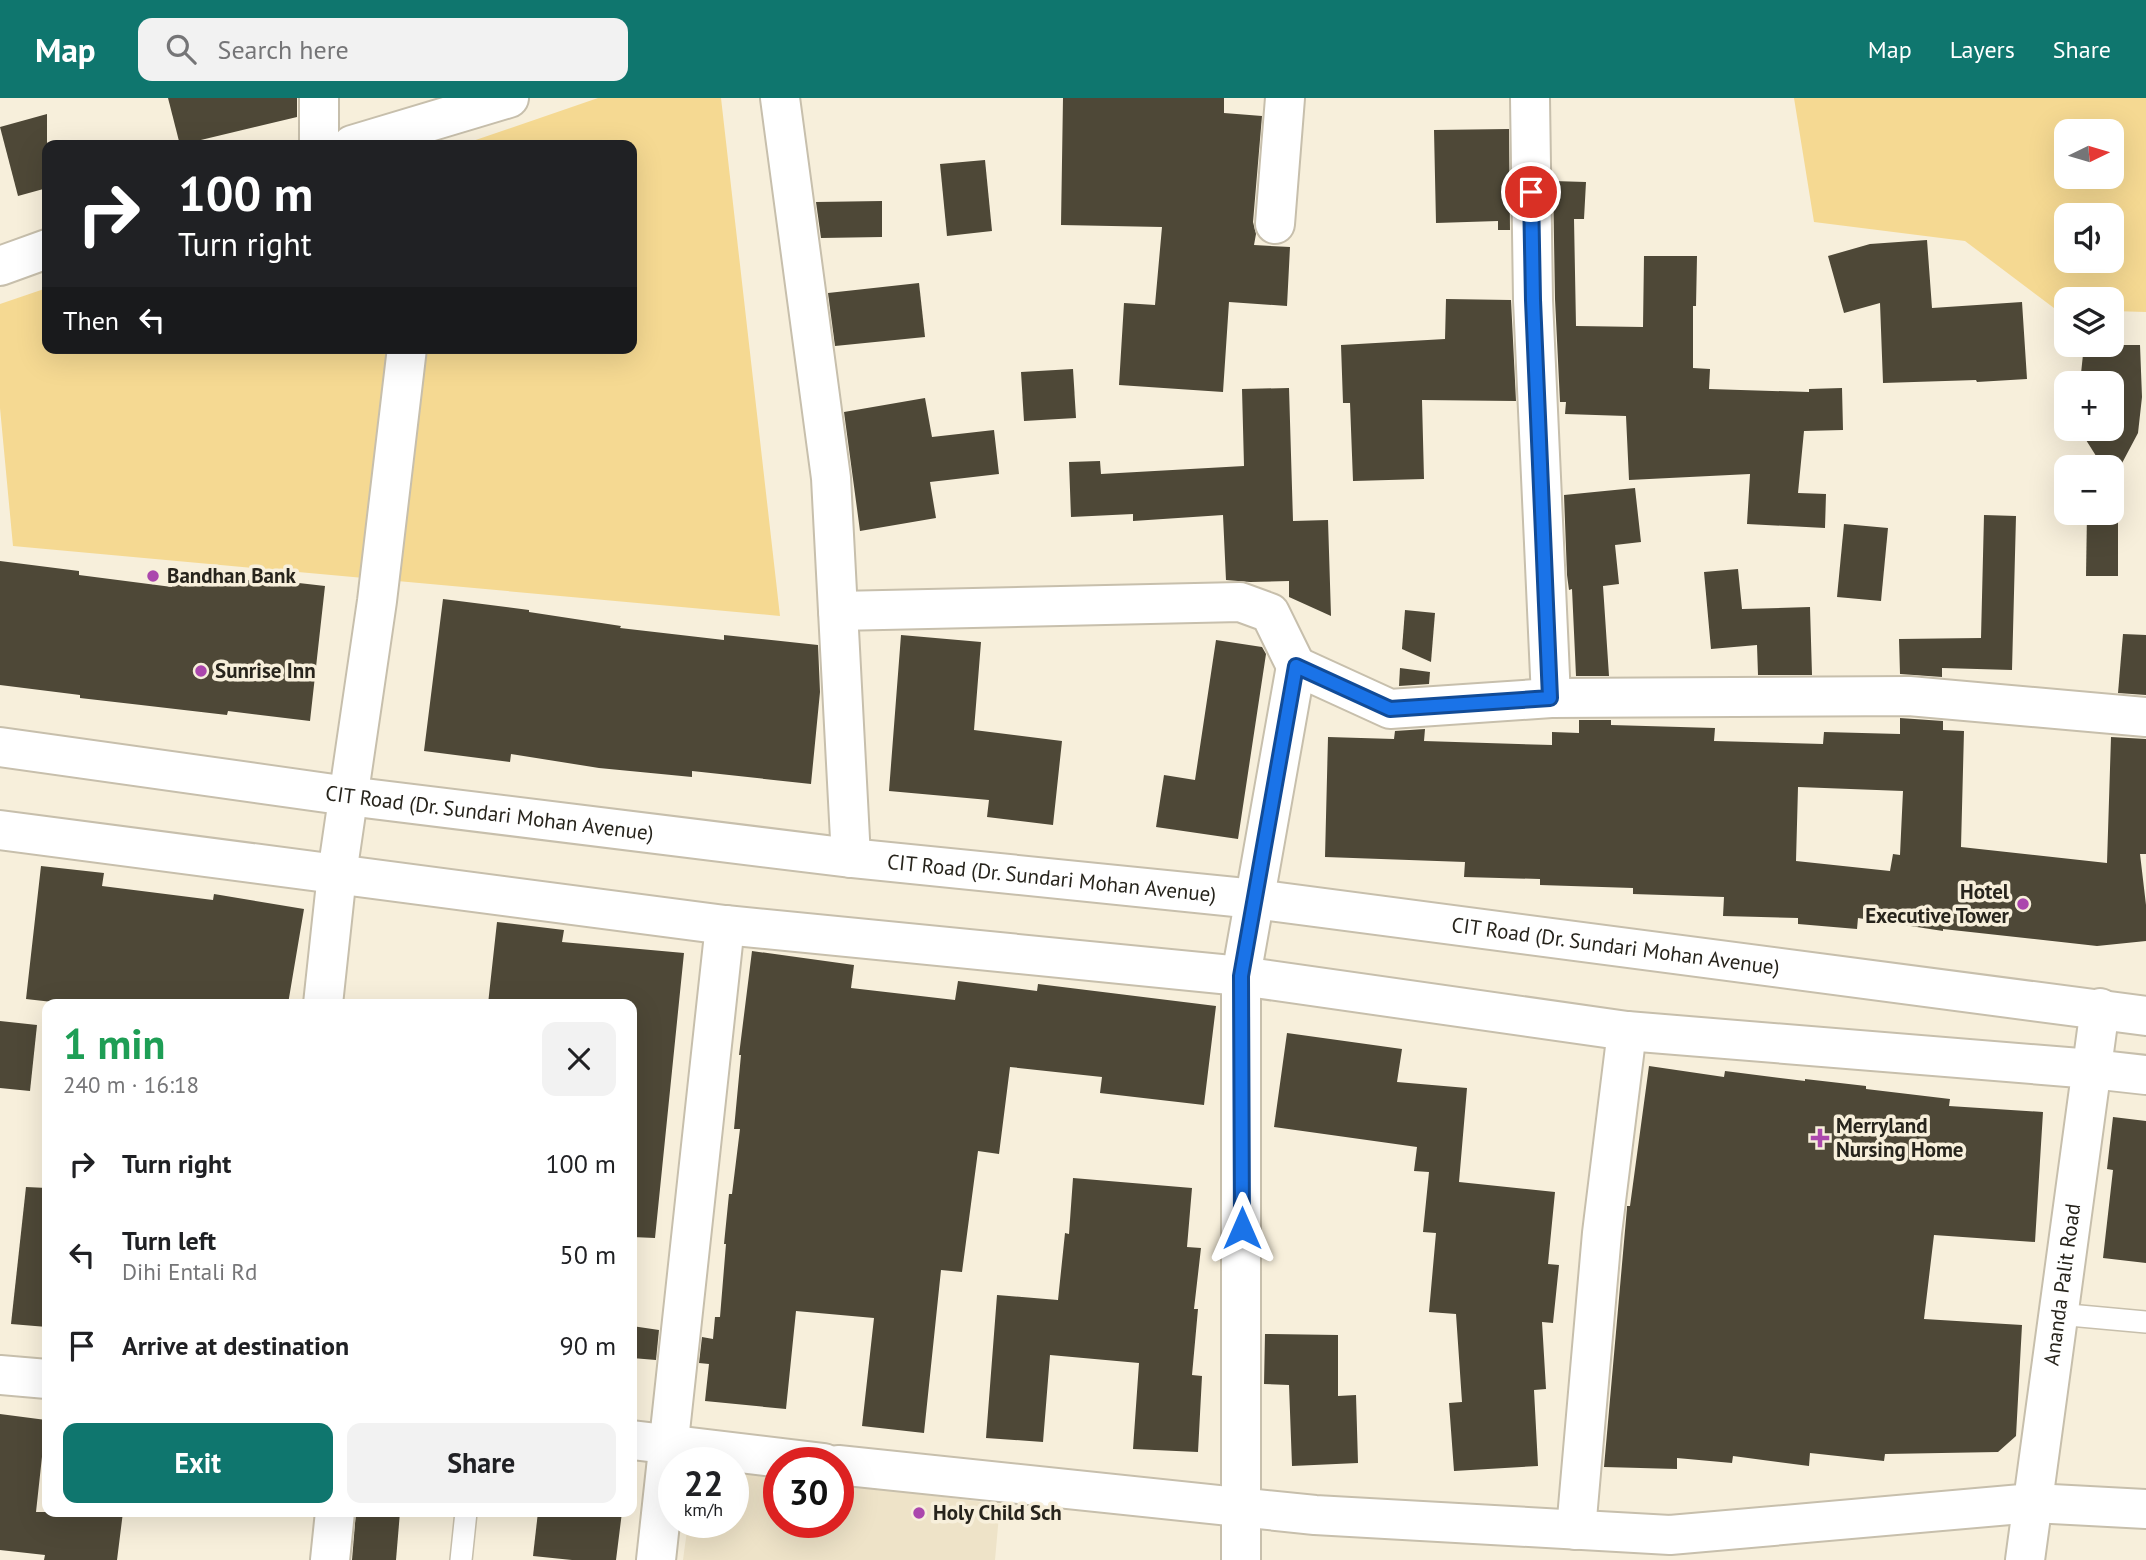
<!DOCTYPE html>
<meta charset="utf-8">
<style>
body{margin:0;font-family:"PT Sans",sans-serif;background:#f2f2f2;color:#202124;height:100vh;display:flex;flex-direction:column;font-size:26px;white-space:nowrap}
*{box-sizing:border-box;margin:0}
p{font-size:23px;color:#757577}
.icon{flex:none;width:38px;height:38px;fill:none;stroke:currentColor;stroke-width:2;stroke-linecap:round;stroke-linejoin:round}
.map{position:relative;flex:1;overflow:hidden}
.details{position:absolute;left:42px;top:901px;width:595px;height:518px;display:flex;flex-direction:column;background:#fff;border-radius:14px;box-shadow:0 7px 28px #0002}
.details>*{flex:none}
.guide{position:absolute;left:42px;top:42px;width:595px;height:214px;border-radius:14px;box-shadow:0 7px 28px #0002;background:#202124;color:#fff;overflow:hidden}
.needle{width:46px;rotate:85deg}
.fabs{position:absolute;left:2054px;top:21px;display:grid;gap:14px}
.fabs a{display:grid;place-items:center;width:70px;height:70px;border-radius:14px;background:#fff;box-shadow:0 7px 28px #0002;font-size:35px}
.speed{position:absolute;left:658px;top:1349px;display:flex;gap:14px;font-size:35px;font-weight:700;text-align:center}
.speed>*{display:grid;place-content:center;width:91px;height:91px;border-radius:50%;background:#fff;box-shadow:0 7px 28px #0002;line-height:1}
.speed small{font-size:18px;font-weight:400}
.speed .limit{border:10px solid #d22;background:#fff;color:#111}
.pin{position:absolute;display:grid;place-items:center;width:60px;height:60px;color:#fff;margin:-30px;border:4px solid #fff;border-radius:50%;box-shadow:0 2px 7px #0007}
.me{position:absolute;width:77px;margin:-38px;rotate:0deg;stroke-linejoin:round;filter:drop-shadow(0 0 5px #0008)}
.turn{display:flex;align-items:center;gap:24px;height:147px;padding:0 21px;font-size:32px}
.turn .icon{width:91px;height:91px;stroke-width:2.5}
.turn b{display:block;font-size:49px;line-height:60px}
.then{display:flex;align-items:center;height:66px;padding:0 21px;background:#0003;gap:14px;font-size:26px}
.round{display:grid;place-items:center;flex:none;width:74px;height:74px;border-radius:14px;background:#f2f2f2}
.head{display:flex;align-items:center;justify-content:space-between;height:119px;padding:0 21px}
h1{font-size:42px;font-weight:700;line-height:52px;color:#1e9e55}
.action{display:flex;gap:14px;margin-top:auto;padding:14px 21px}
.action a{flex:1;height:80px;border-radius:14px;background:#0f766e;color:#fff;font-size:28px;font-weight:700;line-height:80px;text-align:center}
.action a+a{background:#f2f2f2;color:#202124}
ul{padding:0;list-style:none}
li{display:flex;align-items:center;gap:21px;height:91px;padding:0 21px}
li div{flex:1}
li b{display:block;font-size:26px}
li em{font-style:normal}
header{display:flex;align-items:center;gap:42px;box-sizing:border-box;height:98px;padding:0 35px;background:#0f766e;color:#fff}
header strong{font-size:33px}
nav{display:flex;gap:38px;margin-inline-start:auto;font-size:24px}
.search{width:490px;height:63px;background:#f2f2f2;display:flex;align-items:center;gap:18px;box-sizing:border-box;padding:0 24px;border-radius:14px;color:#757577;font-size:26px}
.map>svg:first-child{display:block}
</style>
<header>
<strong>Map</strong>
<div class="search"><svg class="icon" aria-label="search" viewBox="0 0 24 24"><circle cx="10" cy="10" r="6"/><path d="M15 15l6 6"/></svg>Search here</div>
<nav><a>Map</a><a>Layers</a><a>Share</a></nav>
</header>
<div class="map">
<svg width="2146" height="1462" viewBox="0 0 2146 1462">
<rect width="100%" height="100%" fill="#f7efdb"/>
<path fill="#eee3c8" d="M733,1372l46,6v46h59v-38l162,20 -5,56h-312l5,-37 45,-1z"/>
<g fill="#f5d992" fill-rule="evenodd">
<path d="M598,0h123l59,518 -767,-70 -13,-138v-104l47,-16v60h585v-203h-171z"/>
<path d="M1794,0h352v214l-34,-1v-12h-45v9h-13l-89,-67 -151,-19zM2067,33h45v46h-45zM2067,117h45v46h-45z"/>
</g>
<g fill="#4e4837" fill-rule="evenodd">
<path d="M168,0h129v19l-117,28z"/>
<path d="M1063,0h161v15l38,3 -9,106 3,12 -2,11 36,2 -3,59 -58,-4 -6,90 -104,-7 5,-82 31,2 7,-78 -101,-2z"/>
<path d="M47,16v74l-29,8 -18,-69z"/>
<path d="M1509,31l1,101h-12v-9l-62,2 -2,-93z"/>
<path d="M985,62l7,71 -45,5 -7,-72z"/>
<path d="M1553,83l33,1 -2,37h-10l2,107 67,1 1,-71h53l-1,50h-3v62l17,1 -1,20 100,3v-3l33,-1 1,42 -39,1 -6,62 28,1 -1,34 -78,-4 3,-50 -121,6 -3,-64 -61,-2 1,-12h-6l-5,-103z"/>
<path d="M882,103v36l-61,1 -5,-36z"/>
<path d="M1927,142l5,68 90,-6 5,77 -50,3 -1,-2 -93,3 -3,-80 -36,10 -16,-57 42,-12z"/>
<path d="M919,185l6,54 -90,9 -7,-53z"/>
<path d="M1446,201l65,1 5,101 -94,-1 2,79 -71,2 -3,-78h-7l-2,-58 104,-6z"/>
<path d="M2084,247h56l2,52 -4,36 -26,49v-15h-9l-22,-35v-3h31v-46h-32z"/>
<path d="M1073,271l3,49 -52,3 -3,-49z"/>
<path d="M1289,290l4,133 35,-1 3,96 -42,-19v-16l-39,1 -24,-2 -3,-65 -90,6v-7l-62,3 -2,-55 31,-1 1,13 143,-8 -2,-77z"/>
<path d="M925,300l7,39 62,-7 5,44 -69,8 6,36 -76,13 -16,-119z"/>
<path d="M1635,390l6,54 -26,3 4,39 -16,2 6,90h-33l-4,-87 -3,1 -2,-15 -3,-80z"/>
<path d="M2087,415h31v63h-32z"/>
<path d="M1984,417l32,1 -4,154 -70,-2v9l-42,-3 -1,-35 82,-1z"/>
<path d="M1844,426l44,4 -7,73 -44,-4z"/>
<path d="M0,463l79,10v4l93,12 2,-16 81,10v-3l70,8 -15,135 -82,-10 -1,4 -86,-10 -61,-7v-3l-80,-10z"/>
<path d="M1738,471l4,40 68,-2 2,68h-54l-1,-30 -46,4 -7,-77z"/>
<path d="M443,501l86,11v2l92,14 -1,2 104,12v-5l94,10 2,47 -9,92 -119,-13v6l-93,-9 -88,-14 -1,8 -86,-11z"/>
<path d="M1405,512l30,3 -4,49 -29,-13z"/>
<path d="M2123,536l23,1v60l-28,-2z"/>
<path d="M901,537l80,7 -7,88 88,11 -9,84 -66,-8 2,-17 -100,-9z"/>
<path d="M1216,542l46,7 4,7 -28,185 -82,-12 8,-52 31,5z"/>
<path d="M1400,570l30,4 -1,12 -30,2z"/>
<path d="M1900,620l43,3v9l21,1 -3,116 146,16 4,-126 35,2v115h-6l6,51v36l-49,5 -154,-17v2l-85,-13 -1,11 -59,-5v-6l-75,-2 1,-19 -91,-3v-6l-93,-3v-6l-76,-2 1,-15 -140,-5 3,-120 66,2 1,-8 30,-2 -1,12 128,4v-13l27,1v-13h32v5l104,3 -1,13 109,3 1,-12 76,2zM1798,689l105,4 -3,64 -7,-1 -3,17 -94,-10z"/>
<path d="M41,768l63,7 -2,13 111,14 1,-6 90,15 -16,95h-218l-44,-5z"/>
<path d="M497,824l67,8 -2,12 122,11 -29,285 -23,-1v-233h-144z"/>
<path d="M752,853l102,14 -3,23 104,12 3,-19 79,10 1,-7 178,22 -12,99 -104,-12 2,-16 -92,-10 -11,87 -21,-3 -16,121 -21,-2 -17,163 -62,-7 12,-108 -78,-7 -10,98 -81,-8 4,-37 -10,-1 3,-26 11,2 2,-22h5l6,-73h-2l5,-50h3l8,-65h-6l7,-74h-2z"/>
<path d="M0,923l37,4 -7,66 -30,-3z"/>
<path d="M1287,935l115,16 -5,33 70,6 -8,94 96,10 -7,72 11,1 -6,58 -11,-1 4,67 -12,1 4,76 -84,5 -5,-68 13,-1 -6,-88 -27,-2 7,-79 -13,-1 6,-60 -15,-1 3,-24 -143,-20z"/>
<path d="M1649,968l75,11 1,-6 80,10v-2l61,7v3l84,10 -1,7 94,6 -8,130 -101,-7 -10,84 98,6 -6,111 -18,16 -113,2 -1,7 -74,-8 -1,13 -76,-10 -1,7 -55,-5v11l-73,-2 23,-259v-2h3z"/>
<path d="M2113,1019l33,4v142l-43,-5 10,-88 -6,-1z"/>
<path d="M1073,1080l119,10 -5,59 14,1 -7,61h4l-6,66 10,1 -4,76 -65,-3 6,-86 -89,-8 -7,87 -57,-4 11,-143 61,5 7,-67 4,1z"/>
<path d="M26,1089l21,1v139l-36,-3z"/>
<path d="M632,1228l27,4 -3,30 -24,-2z"/>
<path d="M1265,1236l73,1v61l18,-1 2,68 -66,3 -3,-81 -25,-1z"/>
<path d="M0,1316l46,6 -10,92h87l-6,48h-73l1,-5 -45,-5z"/>
<path d="M356,1414h44l-4,48h-44z"/>
<path d="M538,1414h84l-6,48h-44l-39,-4z"/>
</g>
<g fill="none" stroke-linecap="round" stroke-linejoin="round">
<defs>
<g id="lane">
<path d="M2058,1216l88,8"/>
<path d="M461,1462l5,-48"/>
</g>
<g id="street">
<path d="M780,0l51,380 20,380"/>
<path d="M1530,0l3,202 18,398"/>
<path d="M1275,126l10,-126"/>
<path d="M838,513l402,-9 30,11 26,53"/>
<path d="M323,906l14,-130 40,-273 30,-253"/>
<path d="M0,1277l47,4"/>
<path d="M632,1342l192,23"/>
<path d="M838,1367l477,50 355,20 363,-32 113,6"/>
<path d="M1576,1432l26,-297 25,-202"/>
<path d="M330,1462l5,-48"/>
<path d="M656,1462l69,-635"/>
<path d="M1241,1462v-584l55,-310 94,43 161,-11 358,-2 237,21"/>
</g>
<g id="secondary">
<path d="M319,47v-47"/>
<path d="M352,47l157,-47"/>
<path d="M0,168l47,-17"/>
<path id="s1" d="M0,649l348,49 503,62 404,41 891,117"/>
<path d="M0,732l725,95 516,51 386,55 465,38 54,6"/>
<path id="s2" d="M2025,1462l75,-552"/>
</g>
</defs>
<use href="#lane" stroke="#c7bfac" stroke-width="24"/>
<use href="#street" stroke="#c7bfac" stroke-width="42"/>
<use href="#secondary" stroke="#c7bfac" stroke-width="42"/>
<use href="#lane" stroke="#fff" stroke-width="21"/>
<use href="#street" stroke="#fff" stroke-width="38"/>
<use href="#secondary" stroke="#fff" stroke-width="38"/>
</g>
<g fill="none" stroke-linecap="round" stroke-linejoin="round">
<defs>
<path id="route" d="M1242,1130l-1,-252 55,-310 94,43 160,-11 -17,-398 -2,-108"/>
</defs>
<use href="#route" stroke="#114b97" stroke-width="18"/>
<use href="#route" stroke="#1a73e8" stroke-width="12"/>
</g>
<g fill="#ab47ad" stroke="#f7efdb" stroke-width="2.5">
<circle cx="153" cy="478" r="7"/>
<circle cx="201" cy="573" r="7"/>
<circle cx="2023" cy="806" r="7"/>
<path d="M1816.5 1029.5h7v7h7v7h-7v7h-7v-7h-7v-7h7z"/>
<circle cx="919" cy="1415" r="7"/>
</g>
<g text-anchor="middle" stroke-width="7" stroke-linejoin="round" paint-order="stroke">
<g font-size="21" font-weight="bold" fill="#27241c" stroke="#f7efdb" text-anchor="start">
<text x="167" y="485">Bandhan Bank</text>
<text x="215" y="580">Sunrise Inn</text>
<text x="2009" y="801" text-anchor="end">Hotel<tspan x="2009" dy="24">Executive Tower</tspan></text>
<text x="1836" y="1035">Merryland<tspan x="1836" dy="24">Nursing Home</tspan></text>
<text x="933" y="1422">Holy Child Sch</text>
</g>
<g font-size="21" fill="#27241c" stroke="#f7efdb">
<text dy="7" stroke="none"><textPath href="#s1" startOffset="494">CIT Road (Dr. Sundari Mohan Avenue)</textPath></text>
<text dy="7" stroke="none"><textPath href="#s1" startOffset="1060">CIT Road (Dr. Sundari Mohan Avenue)</textPath></text>
<text dy="7" stroke="none"><textPath href="#s1" startOffset="1628">CIT Road (Dr. Sundari Mohan Avenue)</textPath></text>
<text dy="7" stroke="none"><textPath href="#s2" startOffset="278">Ananda Palit Road</textPath></text>
</g>
</g>
</svg>
<div class="fabs">
<a><svg class="needle" viewBox="-14 -14 28 28"><path d="M0-13l5 13h-10z" fill="#e53935"/><path d="M0 13l5-13h-10z" fill="#757577"/></svg></a>
<a><svg class="icon" aria-label="sound" viewBox="0 0 24 24"><path d="M4 9h4l5-4v14l-5-4H4zM17 9q2 3 0 6"/></svg></a>
<a><svg class="icon" aria-label="layers" viewBox="0 0 24 24"><path d="M12 4l9 5-9 5-9-5zM3 14l9 5 9-5"/></svg></a>
<a>+</a>
<a>−</a>
</div>
<div class="speed"><div>22<small>km/h</small></div><div class="limit">30</div></div>
<div class="pin" style="left:1531px;top:94px;background:#d93025"><svg class="icon" aria-label="arrive" viewBox="0 0 24 24"><path d="M6 21V4h12l-3 4 3 4H6"/></svg></div>
<svg class="me" style="left:1242px;top:1130px" viewBox="-20 -20 40 40"><path d="M0-17L14 15 0 8-14 15z" fill="#1a73e8" stroke="#fff" stroke-width="4"/></svg>
<div class="guide">
<div class="turn"><svg class="icon" aria-label="right" viewBox="0 0 24 24"><path d="M7 20v-9h11M14 6l5 5-5 5"/></svg><div><b>100 m</b>Turn right</div></div>
<div class="then">Then<svg class="icon" aria-label="left" viewBox="0 0 24 24"><path d="M17 20v-9H6M10 6l-5 5 5 5"/></svg></div>
</div>
<section class="details">
<div class="head"><div><h1>1 min</h1><p>240 m · 16:18</p></div><a class="round"><svg class="icon" aria-label="close" viewBox="0 0 24 24"><path d="M6 6l12 12M18 6L6 18"/></svg></a></div>
<ul>
<li><svg class="icon" aria-label="right" viewBox="0 0 24 24"><path d="M7 20v-9h11M14 6l5 5-5 5"/></svg><div><b>Turn right</b></div><em>100 m</em></li>
<li><svg class="icon" aria-label="left" viewBox="0 0 24 24"><path d="M17 20v-9H6M10 6l-5 5 5 5"/></svg><div><b>Turn left</b><p>Dihi Entali Rd</p></div><em>50 m</em></li>
<li><svg class="icon" aria-label="arrive" viewBox="0 0 24 24"><path d="M6 21V4h12l-3 4 3 4H6"/></svg><div><b>Arrive at destination</b></div><em>90 m</em></li>
</ul>
<div class="action"><a>Exit</a><a>Share</a></div>
</section>
</div>
